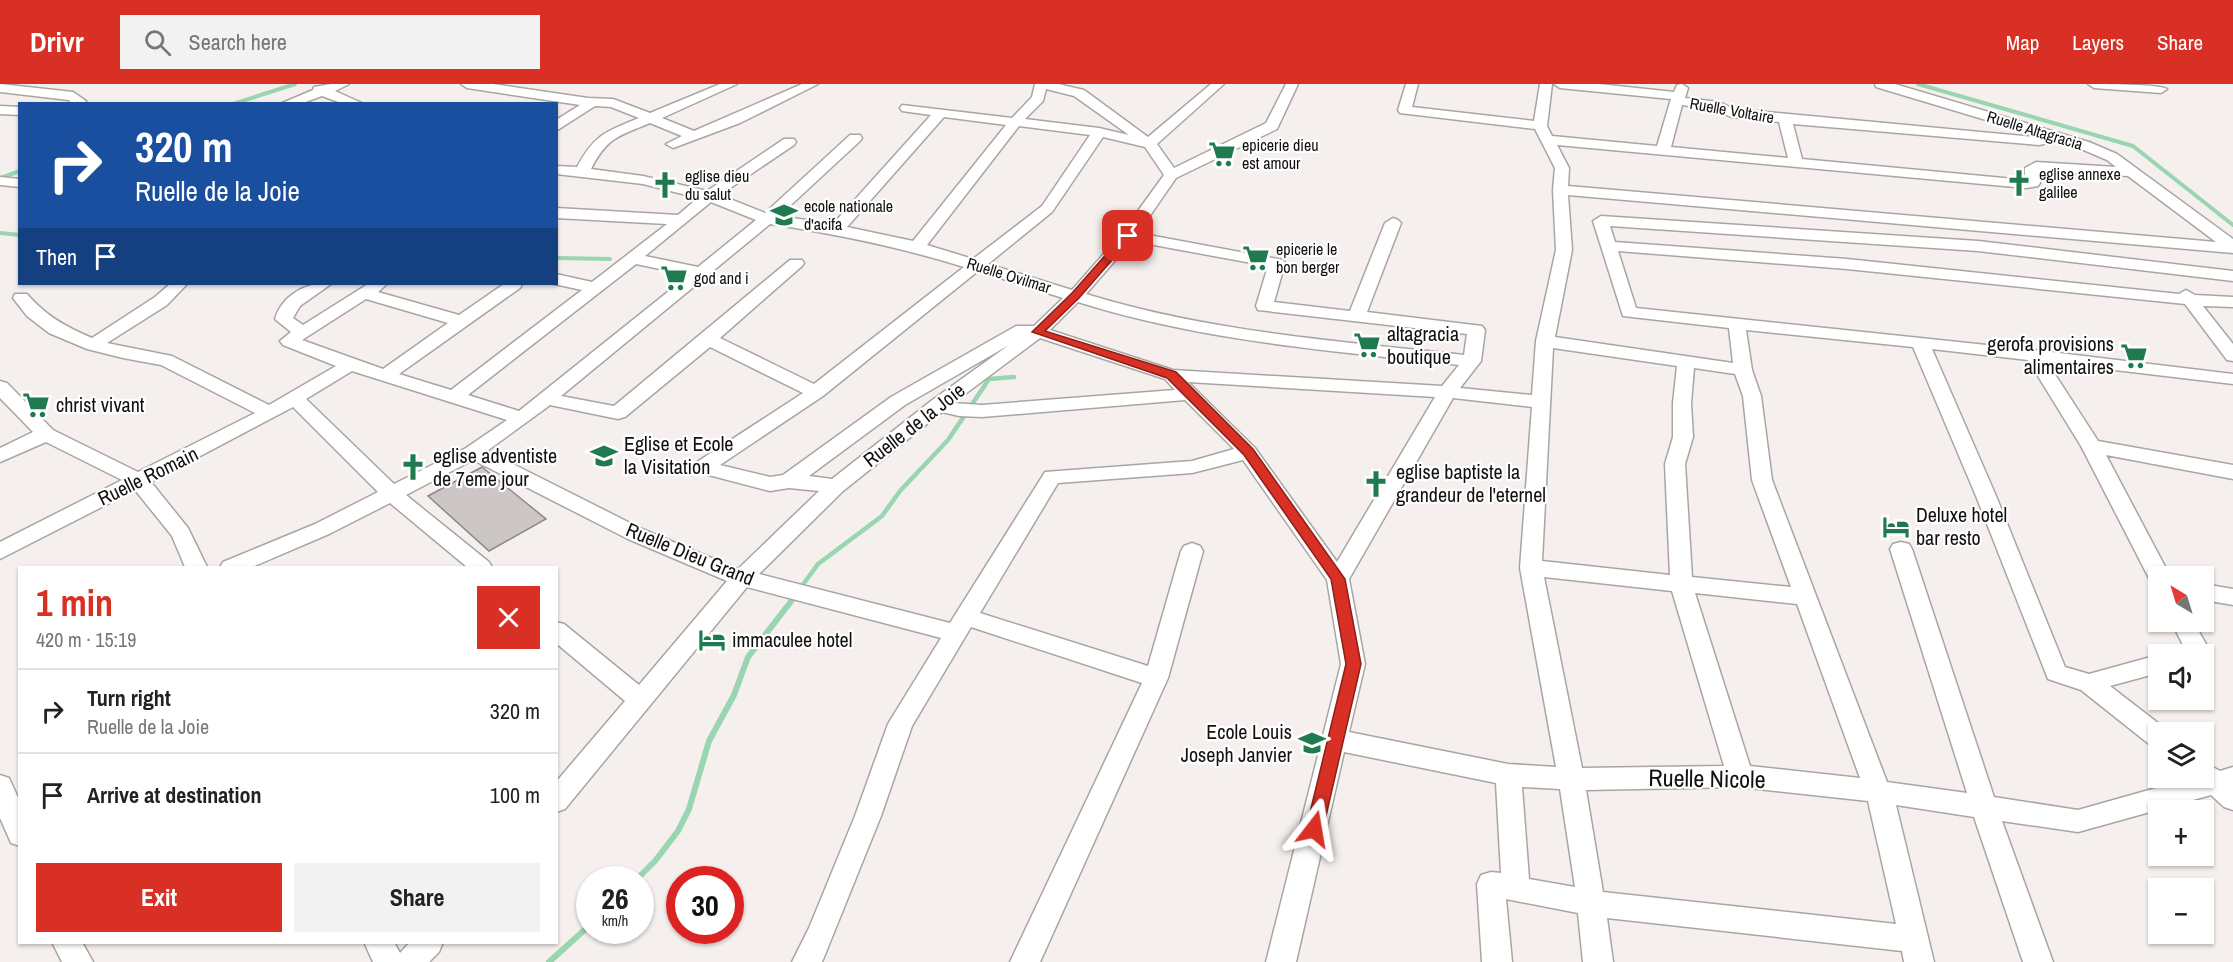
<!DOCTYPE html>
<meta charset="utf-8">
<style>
body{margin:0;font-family:"Archivo Narrow",sans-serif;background:#f2f2f2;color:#222;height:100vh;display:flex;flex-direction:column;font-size:22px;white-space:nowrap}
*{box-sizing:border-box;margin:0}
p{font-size:20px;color:#767676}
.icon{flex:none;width:33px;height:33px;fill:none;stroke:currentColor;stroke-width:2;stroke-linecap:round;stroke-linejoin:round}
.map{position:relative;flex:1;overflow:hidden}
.side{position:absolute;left:18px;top:482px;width:540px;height:378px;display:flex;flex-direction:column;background:#fff;border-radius:0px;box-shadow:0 2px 4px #0004}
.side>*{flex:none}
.top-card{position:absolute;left:18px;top:18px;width:540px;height:183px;border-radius:0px;box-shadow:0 2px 4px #0004;background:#1a4fa0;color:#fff;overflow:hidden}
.needle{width:39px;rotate:322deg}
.fabs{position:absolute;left:2148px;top:482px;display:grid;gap:12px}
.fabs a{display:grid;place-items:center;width:66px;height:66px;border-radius:0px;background:#fff;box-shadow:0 2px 4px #0004;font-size:30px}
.speed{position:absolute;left:576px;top:782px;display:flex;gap:12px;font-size:30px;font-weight:700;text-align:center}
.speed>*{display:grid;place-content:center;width:78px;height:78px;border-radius:50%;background:#fff;box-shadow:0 2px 4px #0004;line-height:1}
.speed small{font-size:15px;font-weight:400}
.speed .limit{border:9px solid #d22;background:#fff;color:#111}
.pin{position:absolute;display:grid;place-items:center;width:51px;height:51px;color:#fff;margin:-26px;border-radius:12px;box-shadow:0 3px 9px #0006}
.me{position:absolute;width:66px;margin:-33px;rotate:14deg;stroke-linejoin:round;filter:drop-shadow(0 0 4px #0008)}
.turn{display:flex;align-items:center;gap:21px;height:126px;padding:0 18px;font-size:27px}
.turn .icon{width:78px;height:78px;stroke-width:2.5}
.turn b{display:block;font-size:42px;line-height:51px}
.then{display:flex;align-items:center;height:57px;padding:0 18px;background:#0003;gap:12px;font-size:22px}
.round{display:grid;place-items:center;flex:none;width:63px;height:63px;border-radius:0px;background:#f2f2f2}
.overview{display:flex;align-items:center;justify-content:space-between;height:102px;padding:0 18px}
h1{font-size:36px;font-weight:800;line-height:45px;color:#d93025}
.action{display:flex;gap:12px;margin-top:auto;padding:12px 18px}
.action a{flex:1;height:69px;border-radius:0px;background:#d93025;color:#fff;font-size:24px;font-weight:800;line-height:69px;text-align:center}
.action a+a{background:#f2f2f2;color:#222}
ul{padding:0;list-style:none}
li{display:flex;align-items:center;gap:18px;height:84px;padding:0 18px;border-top:2px solid #e0e0e0}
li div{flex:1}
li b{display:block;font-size:22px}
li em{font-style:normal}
header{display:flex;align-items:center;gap:36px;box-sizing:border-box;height:84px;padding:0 30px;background:#d93025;color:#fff}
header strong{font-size:28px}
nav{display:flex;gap:33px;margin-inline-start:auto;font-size:21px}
.search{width:420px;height:54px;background:#f2f2f2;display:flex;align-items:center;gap:15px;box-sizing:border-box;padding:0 21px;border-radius:0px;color:#767676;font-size:22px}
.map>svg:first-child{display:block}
</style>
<header>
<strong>Drivr</strong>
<div class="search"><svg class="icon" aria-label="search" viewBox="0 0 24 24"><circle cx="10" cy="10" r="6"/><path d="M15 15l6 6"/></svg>Search here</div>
<nav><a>Map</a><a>Layers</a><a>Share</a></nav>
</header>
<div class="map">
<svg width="2233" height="878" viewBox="0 0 2233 878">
<rect width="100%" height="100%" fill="#f5f0ee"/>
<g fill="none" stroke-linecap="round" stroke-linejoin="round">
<g stroke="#98d5b0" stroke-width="4">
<path d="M1918,0l215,62 100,79"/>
<path d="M233,20l62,-20"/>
<path d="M0,94l20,-7"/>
<path d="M0,149l20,2"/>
<path d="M556,174l54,1"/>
</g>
<path stroke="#98d5b0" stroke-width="4.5" d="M802,502l16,-22 64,-48 18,-25 48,-51 41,-61 25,-2"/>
<g stroke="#98d5b0" stroke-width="6">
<path d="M637,795l18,-18 23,-30 11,-22 20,-68 25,-46 14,-38 48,-62"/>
<path d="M549,878l41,-37"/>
</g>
</g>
<path fill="#ccc7c6" stroke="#8d8887" stroke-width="1.5" d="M482,383l64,52 -57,32 -61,-55z"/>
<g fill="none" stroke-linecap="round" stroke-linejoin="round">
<defs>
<g id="minor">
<path d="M0,0l73,8 13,9 -2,3h-13l-2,-4 -69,-8z"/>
<path d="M331,0h18l-14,7 29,13h-20l-22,-8 -22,8h-20l33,-14 1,-3z"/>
<path d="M461,0h32l95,14 25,1 37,14 70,-29h17l-75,34 32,13 108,-47h16l-78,39 -67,25 -7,-4 16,-8 -32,-13c-31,13 -43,14 -59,46l52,7 64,15 77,-52h10l2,3 -2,3 -74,50 45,18 85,-78h10l2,3 -2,3 -81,75 54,8 98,-109 -29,-4 -2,-3 2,-3 110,13 20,-21 3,-13h23l26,6 64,47 63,-53h13l-67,60 17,24 92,-45 20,-39h12l-21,45 -101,49 -38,55 145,27 2,3 -11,39 76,9 35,-88 8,-5 5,2 3,3 -34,89 115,14 3,4 -4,31 -21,27 72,7 4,-54 20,-91 -3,-60 2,-22 -20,-39 -135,-16 -2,-3 8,-26h12l-6,23 122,14 6,-37h12l-5,42 5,10 105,10 14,-47 -111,-11 -6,-4h45l75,8 3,-7 5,-1 6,4 -3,10 34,4 15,7 310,29 2,3 -2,3 -5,1 -246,-21 9,35 223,21v-12l11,-6 80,5 -9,-7 -28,-12 -203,-61 -1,-3h20l194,58 28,12 116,85v14l-665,-58 4,55 -17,87 178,26 -4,-35 -106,-12 -30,-95 8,-5 377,25 255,30v10l-255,-30 -368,-25 5,16 232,17 332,35 7,-4 9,5 38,2v10l-30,-1 30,38v17l-6,-1 -42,-56 -338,-35 -229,-18 18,57 398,42 199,24v10l-186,-22 51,79 135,24v14l-127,-24 64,121h-12v8l-7,-2 -70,-136 -53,-86 -96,-11 64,147 69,171 24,7 69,-19v18l-48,13 57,44 1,2h-10v15l-9,-3 -68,-54 -33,-11 -72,-183 -63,-149 -167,-17 6,40 9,26 11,84 115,302 80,11 -77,-244 3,-5 8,-2 8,2 3,5 82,248 84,13 117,-33h9v-12l3,-1 13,7 13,-4v43l-9,-3 -13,-12 -133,37 -76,-11 51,141h-30l-49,-145 -78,-12 38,157h-30l-2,-11 -295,-33 6,44h-30l-5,-49 -72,-14 6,63h-30l-5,-78 4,-9 10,-3 10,1 -5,-90 -152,-31 -48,210h-30l75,-298 -14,-84 -84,-120 -51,13 -134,10 -78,130 168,53 33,-115 3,-5 8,-3 8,3 3,5 -35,127 -128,284h-30l132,-279 -171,-56 -59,99 -31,90 -59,146h-30l17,-34 46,-112 33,-92 53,-86 -194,-51 -182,222 -9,3v-30l69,-81 -69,-58v-21l8,2 75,61 88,-104 -99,-42 -155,-79 -67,35 83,67 3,5h-25l-77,-64 -61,31 -77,33h-32l3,-5 92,-38 63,-32 -85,-85 -142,75 37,46 19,39h-22l-13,-31 -37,-46 -135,69v-17l122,-62 -76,-38 -46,20v-14l33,-16 -33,-34v-17l7,2 46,47 85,42 117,-59 -94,-48 -38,-7 -36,-9 -38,-16 -22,-17 -14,-18 2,-4h12c19,22 39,33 65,44l63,-41 15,-13h17l-20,21 -60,38 65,13 97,49 67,-39 -53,-21 -3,-4 11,-9 -16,-13c7,-24 33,-38 56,-35l-31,22 -7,12 10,7 65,-41h19l-9,8 81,23 45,-31h18l-2,4 -121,86 52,16 131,-100 -28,-6h2v-10l36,8 75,-58 -111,-6v-10l122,7 20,-17 -55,-14 -87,-10v-8l21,1c18,-33 28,-35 62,-49l-28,-11 -16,-1 -39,25v-11l24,-15 -113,-17zM1046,5l28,7 55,39 -30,-7 -74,-9 18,-18zM1682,21l34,5 15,7 48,5 9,36 -117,-11zM944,33l62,8 -93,116 -66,-14zM1019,42l71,9 -48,71 -69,53 -46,-14zM1103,53l42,10 19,28 -42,58 -50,57 -84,-26 64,-52zM1557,61l469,43 12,-2 2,-3 -1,-12 89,5 88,66 -648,-56 1,-18zM711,118l45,18 -58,47 -53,-11zM770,140c66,10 130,23 194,43l-150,117 -94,-46 82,-72 2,-3 -2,-3h-12l-176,146 -53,-10zM1132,157l136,25 -12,40 2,4 209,24 -3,21c-127,-14 -255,-23 -378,-61zM636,180l53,11 -170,136 -51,-16zM978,187l85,27 -29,28h-18l-125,71 -108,78 -13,2 -50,-12 103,-69zM366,215l82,24 -65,46 -81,-29zM1078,218c124,39 253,49 381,63l-17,21 -269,-16 -123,-40zM1040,254l125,41 10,11 -193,15 -29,-2zM1009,261l-78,56 -99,78 -23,-3 96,-71zM710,263l93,46 -106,69 -3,5 3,5 73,19 19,-3 30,3 -81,78 -96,-40 -155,-78 63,-46 68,14 7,-2zM1553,264l124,18 -4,37v34l-8,27 5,111 -128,-14zM1694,284l41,6 8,22 9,84 39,107 -99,-10 -7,-113 8,-27 -2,-34zM352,287l155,49 -41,28 -72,36 -88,-85zM1188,298l247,15 -98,165 -82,-114zM1453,314l79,9 -12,161 36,199 -48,-3 -159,-32 16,-68 -16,-85zM1185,316l49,49 -42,12 -147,11 -95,151 -191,-49 84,-83 99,-79 17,4 23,1zM1544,493l128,14 52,175 -142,2zM1695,509l102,11 63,174 -110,-12zM1522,703l38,2 15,98 -46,-8zM1740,703l128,14 28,123 -293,-32 -17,-102z"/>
<path d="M2088,0c16,0 69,0 79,5l-6,4 -67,-5z"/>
<path d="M0,22l20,1v8l-20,-1z"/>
<path d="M0,93l20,2v8l-20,-2z"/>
<path d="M2204,500l29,5v16l-29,-5z"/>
<path d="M2171,537h22l18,32 -4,6 -3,2v-7h-20l2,-3z"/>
<path d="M0,691l9,3 11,24v44l-9,-3 -11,-25z"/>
<path d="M52,858h30l11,20h-31z"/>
<path d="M364,858h30l6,11 10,-11h33l-4,10 -10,10h-56z"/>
</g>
</defs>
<use href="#minor" stroke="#aaa5a3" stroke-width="3"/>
<use href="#minor" fill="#fff" fill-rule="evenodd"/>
</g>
<path fill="#d93025" stroke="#8d1f18" stroke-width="1.5" d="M1124,150l9,2 -54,62 -34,33 131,41 77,77 92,130 16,85 -38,165 -3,5 -6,2 -6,-2 -2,-5 40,-165 -15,-85 -87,-124 -77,-77 -135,-46 40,-39z"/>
<defs>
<symbol id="supermarket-bare" viewBox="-9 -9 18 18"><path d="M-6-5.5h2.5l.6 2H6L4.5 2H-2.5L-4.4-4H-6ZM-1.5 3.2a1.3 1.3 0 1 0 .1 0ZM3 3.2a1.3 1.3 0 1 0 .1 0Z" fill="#207a4f" stroke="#fefefe" stroke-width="2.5" paint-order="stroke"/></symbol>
<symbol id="church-bare" viewBox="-9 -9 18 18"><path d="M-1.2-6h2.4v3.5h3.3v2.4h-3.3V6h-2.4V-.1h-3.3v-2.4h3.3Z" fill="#207a4f" stroke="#fefefe" stroke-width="2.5" paint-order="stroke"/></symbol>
<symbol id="school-bare" viewBox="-9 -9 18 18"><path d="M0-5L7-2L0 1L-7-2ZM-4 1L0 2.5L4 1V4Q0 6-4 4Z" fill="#207a4f" stroke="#fefefe" stroke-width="2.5" paint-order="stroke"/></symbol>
<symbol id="hotel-bare" viewBox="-9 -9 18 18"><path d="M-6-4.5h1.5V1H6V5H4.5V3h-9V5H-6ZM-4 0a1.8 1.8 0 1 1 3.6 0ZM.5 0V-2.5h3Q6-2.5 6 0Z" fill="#207a4f" stroke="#fefefe" stroke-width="2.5" paint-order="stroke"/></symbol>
</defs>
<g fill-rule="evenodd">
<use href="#supermarket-bare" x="1203" y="51" width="38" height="38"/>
<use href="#church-bare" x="2000" y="80" width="38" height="38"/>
<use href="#church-bare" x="646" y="82" width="38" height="38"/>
<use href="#school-bare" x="765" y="112" width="38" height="38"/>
<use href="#supermarket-bare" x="1237" y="155" width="38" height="38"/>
<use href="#supermarket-bare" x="655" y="175" width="38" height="38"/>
<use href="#supermarket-bare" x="1348" y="242" width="38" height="38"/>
<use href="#supermarket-bare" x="2115" y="253" width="38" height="38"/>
<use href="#supermarket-bare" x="17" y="302" width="38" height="38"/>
<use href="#school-bare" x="585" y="353" width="38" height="38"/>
<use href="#church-bare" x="394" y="364" width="38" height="38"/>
<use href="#church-bare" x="1357" y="381" width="38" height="38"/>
<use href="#hotel-bare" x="1877" y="424" width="38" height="38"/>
<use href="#hotel-bare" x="693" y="537" width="38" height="38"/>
<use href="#school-bare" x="1293" y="640" width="38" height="38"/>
</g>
<g text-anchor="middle" stroke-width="4.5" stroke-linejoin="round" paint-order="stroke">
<g font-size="16" fill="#110f0f" stroke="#fefefe">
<text transform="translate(1732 26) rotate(10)" y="6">Ruelle Voltaire</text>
<text transform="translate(2035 46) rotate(17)" y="6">Ruelle Altagracia</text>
<text transform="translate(1009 191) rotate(17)" y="6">Ruelle Ovilmar</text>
</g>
<g font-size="16" fill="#110f0f" stroke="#fefefe" text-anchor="start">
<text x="1242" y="67">epicerie dieu<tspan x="1242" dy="18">est amour</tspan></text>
<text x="2039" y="96">eglise annexe<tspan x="2039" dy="18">galilee</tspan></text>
<text x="685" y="98">eglise dieu<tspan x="685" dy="18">du salut</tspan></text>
<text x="804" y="128">ecole nationale<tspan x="804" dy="18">d'acifa</tspan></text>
<text x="1276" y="171">epicerie le<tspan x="1276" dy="18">bon berger</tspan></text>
<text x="694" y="200">god and i</text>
</g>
<g font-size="20" fill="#110f0f" stroke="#fefefe" text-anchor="start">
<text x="1387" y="257">altagracia<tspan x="1387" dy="23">boutique</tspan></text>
<text x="2114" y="267" text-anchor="end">gerofa provisions<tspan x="2114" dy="23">alimentaires</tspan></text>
<text x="56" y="328">christ vivant</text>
<text x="624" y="367">Eglise et Ecole<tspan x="624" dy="23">la Visitation</tspan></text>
<text x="433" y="379">eglise adventiste<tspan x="433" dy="23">de 7eme jour</tspan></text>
<text x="1396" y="395">eglise baptiste la<tspan x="1396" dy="23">grandeur de l'eternel</tspan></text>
<text x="1916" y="438">Deluxe hotel<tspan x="1916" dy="23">bar resto</tspan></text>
<text x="732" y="563">immaculee hotel</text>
<text x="1292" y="655" text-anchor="end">Ecole Louis<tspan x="1292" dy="23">Joseph Janvier</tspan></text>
</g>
<g font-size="20" fill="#110f0f" stroke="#fefefe">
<text transform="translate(914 341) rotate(-38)" y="7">Ruelle de la Joie</text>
<text transform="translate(148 392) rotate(-26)" y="7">Ruelle Romain</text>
<text transform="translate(690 470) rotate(22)" y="7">Ruelle Dieu Grand</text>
</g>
<g font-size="24" fill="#110f0f" stroke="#fefefe">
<text transform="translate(1707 695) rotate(1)" y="8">Ruelle Nicole</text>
</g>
</g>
</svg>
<div class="fabs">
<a><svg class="needle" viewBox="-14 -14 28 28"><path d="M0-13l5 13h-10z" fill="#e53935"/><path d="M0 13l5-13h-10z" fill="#767676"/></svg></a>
<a><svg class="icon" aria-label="sound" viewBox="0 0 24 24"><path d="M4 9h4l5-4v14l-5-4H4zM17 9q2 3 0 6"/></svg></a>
<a><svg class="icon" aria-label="layers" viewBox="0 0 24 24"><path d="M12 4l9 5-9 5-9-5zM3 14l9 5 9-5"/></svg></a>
<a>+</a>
<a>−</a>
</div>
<div class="speed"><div>26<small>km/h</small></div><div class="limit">30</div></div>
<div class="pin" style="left:1128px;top:152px;background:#d93025"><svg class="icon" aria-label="arrive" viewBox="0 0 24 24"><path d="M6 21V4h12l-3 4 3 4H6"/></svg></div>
<svg class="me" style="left:1314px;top:745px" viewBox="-20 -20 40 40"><path d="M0-17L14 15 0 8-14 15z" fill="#d93025" stroke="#fff" stroke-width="4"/></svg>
<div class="top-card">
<div class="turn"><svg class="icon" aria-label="right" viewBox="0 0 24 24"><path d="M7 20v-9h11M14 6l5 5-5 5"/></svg><div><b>320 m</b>Ruelle de la Joie</div></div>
<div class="then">Then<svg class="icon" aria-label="arrive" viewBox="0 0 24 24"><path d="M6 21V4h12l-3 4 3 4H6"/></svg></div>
</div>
<section class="side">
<div class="overview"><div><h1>1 min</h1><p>420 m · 15:19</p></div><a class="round" style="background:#d93025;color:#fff"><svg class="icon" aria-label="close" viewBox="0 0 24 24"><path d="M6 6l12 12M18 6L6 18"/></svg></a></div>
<ul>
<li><svg class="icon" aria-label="right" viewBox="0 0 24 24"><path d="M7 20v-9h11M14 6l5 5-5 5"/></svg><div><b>Turn right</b><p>Ruelle de la Joie</p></div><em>320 m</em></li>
<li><svg class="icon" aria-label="arrive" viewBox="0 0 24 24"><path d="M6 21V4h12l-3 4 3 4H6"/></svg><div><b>Arrive at destination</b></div><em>100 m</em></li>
</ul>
<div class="action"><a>Exit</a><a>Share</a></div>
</section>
</div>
